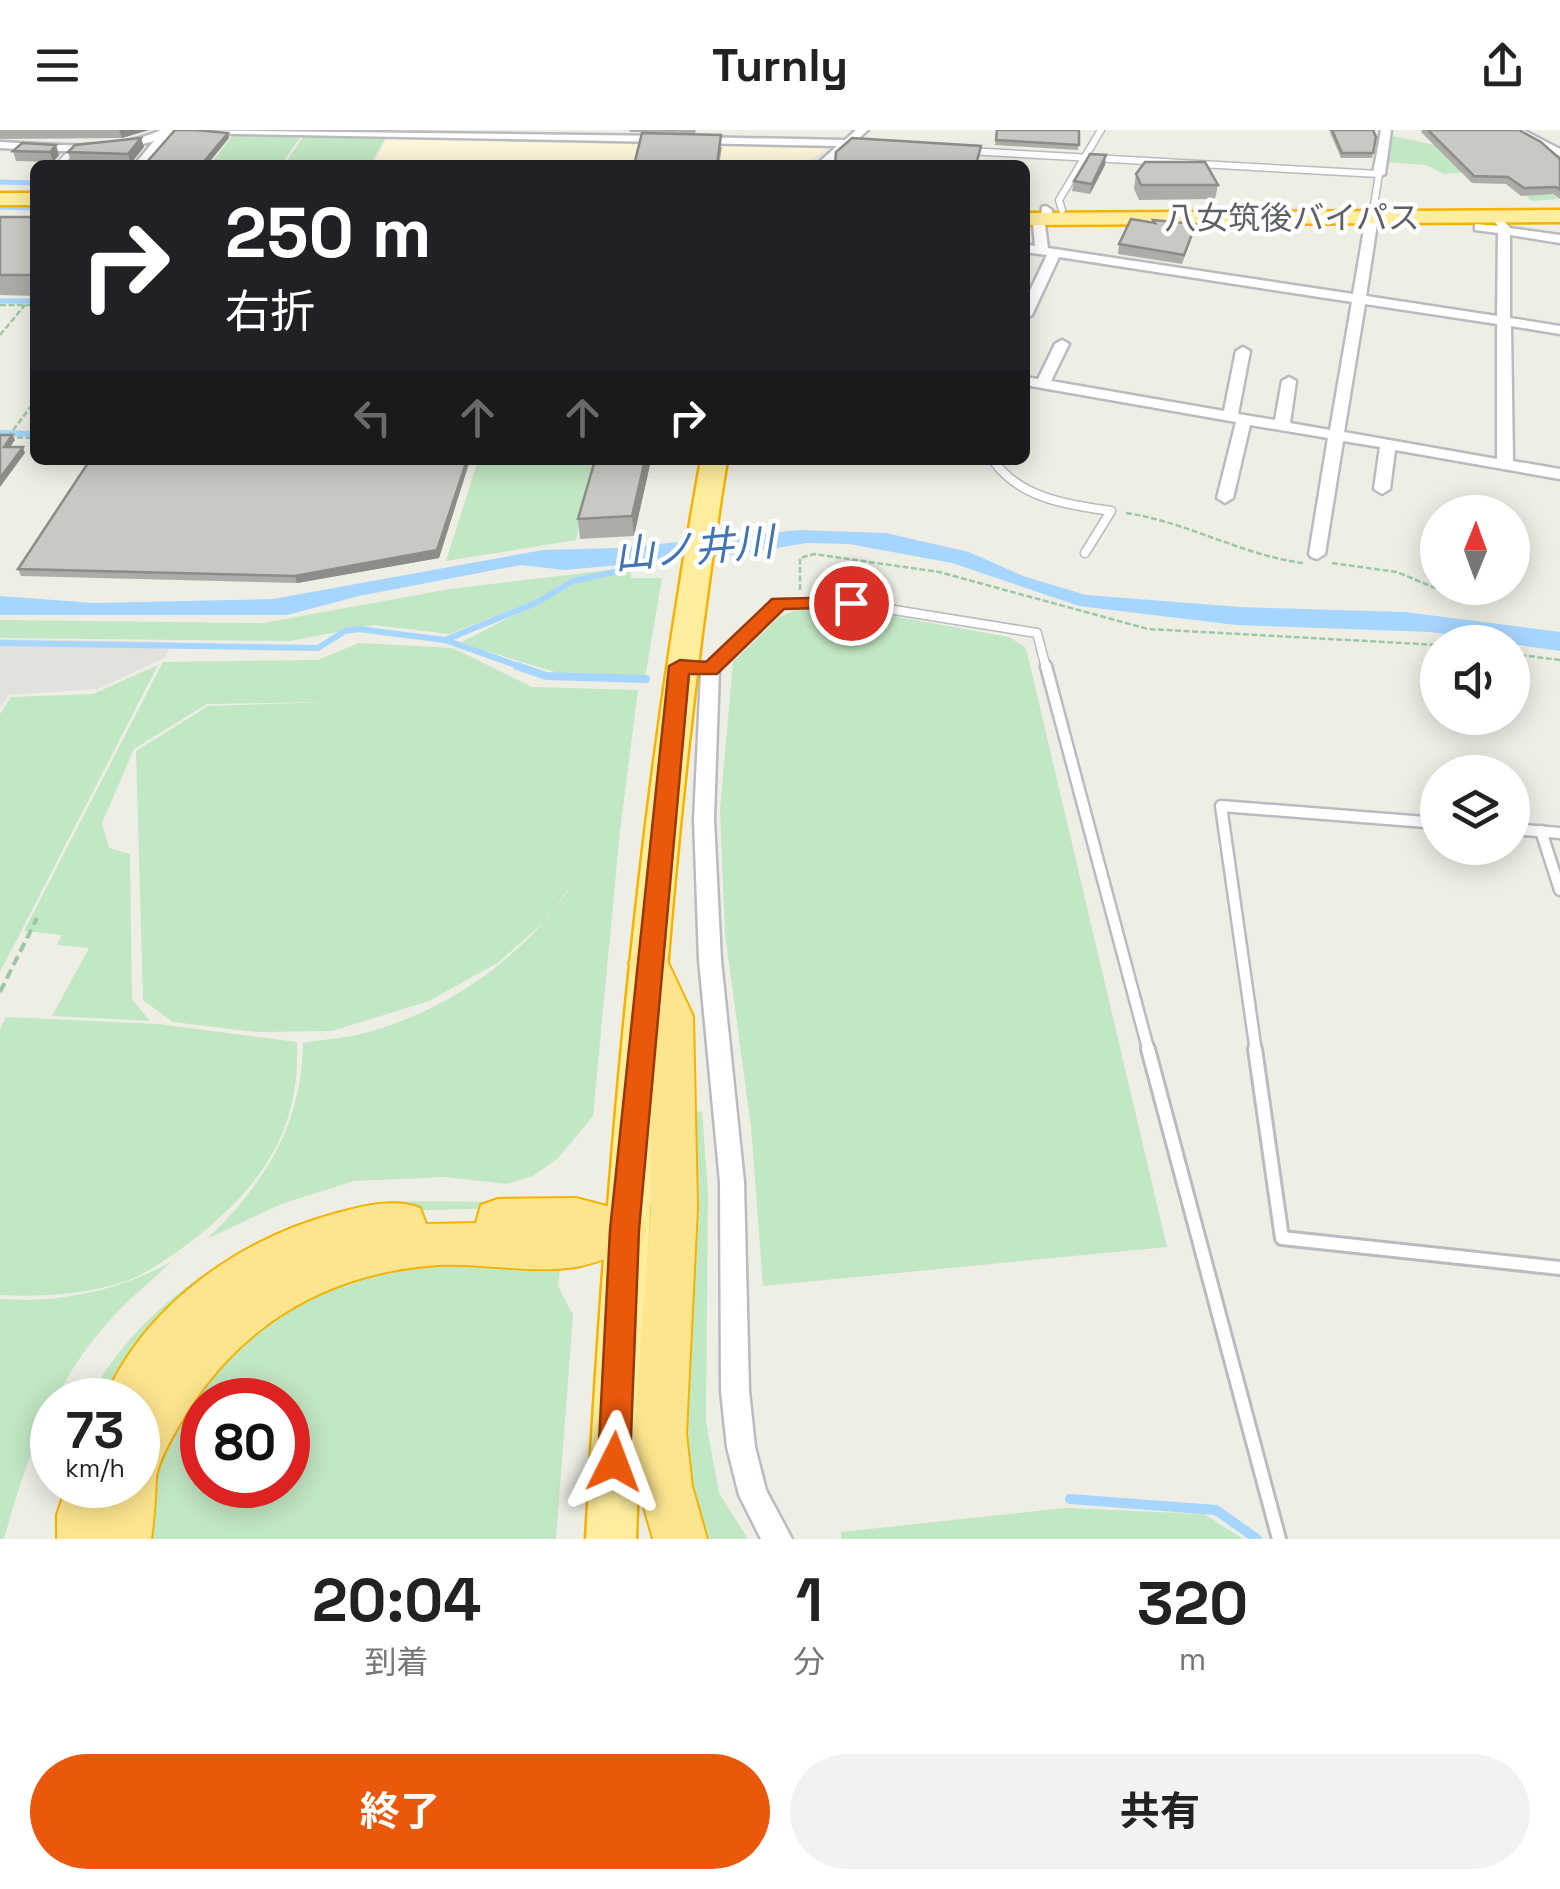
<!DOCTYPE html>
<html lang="ja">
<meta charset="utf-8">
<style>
body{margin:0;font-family:"Space Grotesk","Noto Sans JP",sans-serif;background:#f2f2f2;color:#222;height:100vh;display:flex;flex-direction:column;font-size:38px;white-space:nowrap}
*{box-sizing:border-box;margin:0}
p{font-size:32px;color:#767676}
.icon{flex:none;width:55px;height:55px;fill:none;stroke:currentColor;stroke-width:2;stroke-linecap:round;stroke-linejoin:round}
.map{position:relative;height:1409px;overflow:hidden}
.panel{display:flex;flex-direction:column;background:#fff;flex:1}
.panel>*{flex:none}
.banner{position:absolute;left:30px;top:30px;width:1000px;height:305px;border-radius:15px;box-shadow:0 5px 25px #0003;background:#202124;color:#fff;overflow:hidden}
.needle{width:65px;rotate:1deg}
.buttons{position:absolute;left:1420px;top:365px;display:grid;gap:20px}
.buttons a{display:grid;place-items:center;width:110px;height:110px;border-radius:50%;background:#fff;box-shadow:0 5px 25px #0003;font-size:50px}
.speed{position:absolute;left:30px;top:1248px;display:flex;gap:20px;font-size:50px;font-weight:700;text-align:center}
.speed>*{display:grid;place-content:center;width:130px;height:130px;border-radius:50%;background:#fff;box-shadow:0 5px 25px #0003;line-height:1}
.speed small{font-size:25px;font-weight:400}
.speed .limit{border:15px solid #d22;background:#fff;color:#111}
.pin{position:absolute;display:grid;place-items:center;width:85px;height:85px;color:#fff;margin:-42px;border:5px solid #fff;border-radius:50%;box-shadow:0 2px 10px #0007}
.me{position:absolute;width:110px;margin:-55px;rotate:3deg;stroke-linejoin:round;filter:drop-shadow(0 0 8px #0008)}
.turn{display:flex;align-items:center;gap:35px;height:210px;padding:0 30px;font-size:45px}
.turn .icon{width:130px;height:130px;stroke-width:2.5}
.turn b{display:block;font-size:70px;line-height:85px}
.lanes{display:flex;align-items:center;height:95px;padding:0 30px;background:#0003;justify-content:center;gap:50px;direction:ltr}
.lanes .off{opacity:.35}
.eta{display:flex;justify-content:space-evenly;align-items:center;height:170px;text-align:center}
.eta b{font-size:60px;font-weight:700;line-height:70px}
.primary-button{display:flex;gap:20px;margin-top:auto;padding:20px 30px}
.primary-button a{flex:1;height:115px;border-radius:60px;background:#ea580c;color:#fff;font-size:40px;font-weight:700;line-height:115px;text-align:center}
.primary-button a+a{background:#f2f2f2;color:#222}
header{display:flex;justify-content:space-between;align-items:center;height:130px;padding:0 30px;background:#fff;font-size:45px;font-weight:700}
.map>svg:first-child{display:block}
</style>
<header><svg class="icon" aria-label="menu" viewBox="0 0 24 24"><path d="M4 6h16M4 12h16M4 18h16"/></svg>Turnly<svg class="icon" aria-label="share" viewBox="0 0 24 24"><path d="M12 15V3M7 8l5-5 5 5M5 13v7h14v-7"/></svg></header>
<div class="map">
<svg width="1560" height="1409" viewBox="0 0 1560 1409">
<rect width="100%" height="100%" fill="#efeee5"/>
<path fill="#fef7dc" d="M388,7l444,9 -31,19h-428z"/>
<path fill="#e3e1dd" d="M0,509l172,3 -8,16 -66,31 -89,6 -9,12z"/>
<g fill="#c2e7c4" fill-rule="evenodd">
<path d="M233,5l68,1 -20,29h-71z"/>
<path d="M304,6l82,1 -16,28h-86z"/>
<path d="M1393,6l124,27 41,36 -26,2 -40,-31 -48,4 -18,-9 -41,-3z"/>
<path d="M478,330h118l-20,80 -130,21z"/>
<path d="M609,440l-36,10 -41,22 -83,32 -75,-9 -84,16 -290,-3v-18l263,3 187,-34z"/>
<path d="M630,440l1,8h31l-17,100 -80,-3 -105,-32 116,-60z"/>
<path d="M798,479l73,3 138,25 17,11 141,599 -404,39 -12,-159 -26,-193 -5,-124 13,-148 46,-45z"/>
<path d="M359,513l94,5 79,39 106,3 -18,141 -27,285 -35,42 -25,18 -26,8 -62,-7 -91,4 -73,23 -74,35c58,-55 95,-115 96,-196 22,-4 47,-5 69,-12 82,-24 158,-79 203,-151l-28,39 -48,43 -70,39 -97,30 -75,1 -84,-10 -30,-22 -7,-249 72,-45 119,-4 -120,2 -73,45 -32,74 7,25 21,6 2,145 18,22 -98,-5 37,-68 -32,-3 5,-10 -38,-4 139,-269 155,-2z"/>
<path d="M158,535l-158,307v-258l11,-17 82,-3z"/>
<path d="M6,887l153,7 138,18c4,90 -38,148 -108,201 -19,14 -44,32 -66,39 -40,13 -82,15 -123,13v-266z"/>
<path d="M702,981l6,81 -2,230 13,71 29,46h-52l-18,-94 7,-331z"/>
<path d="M392,1071l121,1 14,6 -144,3 -274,189h-21c60,-112 184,-180 304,-199z"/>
<path d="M471,1127l89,10 -2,19 15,29 -17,224h-410l4,-56 32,-76 36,-50 103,-72 75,-20zM202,1270h86v85h-86z"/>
<path d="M171,1132c-21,20 -43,38 -62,59 -56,62 -83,138 -105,218h-4v-240c62,4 116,-8 171,-37z"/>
<path d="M1066,1378l138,6 39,25h-402v-7z"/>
</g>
<path fill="#a6d5ff" d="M799,400l87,3 83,19 54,24 63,19 154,12 165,5 155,20v19l-129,-19 -195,-7 -157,-19 -127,-43 -103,-19 -42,-1 -67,11 -175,16 -44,-5 -162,31 -72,19h-287v-19l94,7 179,-4 270,-49 75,-2z"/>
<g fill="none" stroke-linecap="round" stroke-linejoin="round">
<g stroke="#a6d5ff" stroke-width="5">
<path d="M808,35l6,-2"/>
<path d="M0,52l35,1"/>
<path d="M0,77l35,1"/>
<path d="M0,171h35"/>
</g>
<g stroke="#a6d5ff" stroke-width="6">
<path d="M0,303l35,1"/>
<path d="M445,510l91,-37 37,-22 46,-10 18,-13"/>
<path d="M0,513l318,5 27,-17 13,-2 87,11 79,28"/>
</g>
<path stroke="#a6d5ff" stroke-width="8" d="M517,536l29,10 100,3"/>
<path stroke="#a6d5ff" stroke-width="10" d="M1070,1369l146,11 41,29"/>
<defs>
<g id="service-far3">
<path d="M968,21l411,23 -5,31"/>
<path d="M59,35l15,-16"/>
<path d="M1062,80l-3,-10 42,-70"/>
</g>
<g id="service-far2">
<path d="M993,330c26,38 75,45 118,51l-26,42"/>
<path d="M711,538l68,-65h72l186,30 9,35"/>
</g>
<g id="service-far1">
<path d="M1046,536l103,386"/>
<path d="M710,539l3,-3"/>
<path d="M1512,699l48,4"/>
<path d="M1541,701l19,59"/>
<path d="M1256,922l-35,-246 217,17"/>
</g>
<g id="service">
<path d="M1148,919l131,490"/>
<path d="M1255,919l27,189 278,30"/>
</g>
<g id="minor">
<path d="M161,0h14l-29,35h-12l20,-24c-51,15 -101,10 -154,7v-6c53,2 111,11 161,-12z"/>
<path d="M181,0l484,6 6,3 -6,3 -479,-9z"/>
<path d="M856,0h12l-39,35h-13l21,-19 -143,-3 -6,-3 6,-3 151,3z"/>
<path d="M1381,0h10l-6,44 -6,3 -6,-3z"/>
<path d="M1436,0h42c-9,6 -33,6 -42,0z"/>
<path d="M1509,0h14l37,19v7z"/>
<path d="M1046,76l6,4 1,9 -8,6 3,23 305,46 12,-70 6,-4 6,4 -11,72 131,20 1,-83 -23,-3v-6l23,2 -7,-9 6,-4 13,15 50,7v8l-50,-8v83l50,8v8l-49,-8 2,135 47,8v10l-165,-29 -5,39 -8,5 -8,-5 6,-42 -37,-6 -18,113 -8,5 -6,-2 -2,-3 19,-116 -78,-13 -17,73 -8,5 -8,-5 19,-76 -211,-37v-8l13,2 17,-35 7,-4 7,4 -18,37 173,30 12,-60 7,-4 7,4 -12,63 37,6 7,-39 7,-4 7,4 -6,42 40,7 22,-128 -293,-45 -27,58 -7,4v-18l22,-46 -22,-3v-8l10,2 -2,-22 8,-6 1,-11zM1365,174l132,20v135l-153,-27z"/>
<path d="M680,530l30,3 9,6 -5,150 7,141 23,222 5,209 6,56 11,43 26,49h-31l-22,-44 -12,-48 -6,-56 -1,-209 -21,-222 -5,-141 7,-145 -27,-4 -3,-4 3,-4z"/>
</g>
<g id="trunk">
<rect x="0" y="63" width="35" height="12"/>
<path d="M1560,80v12l-535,3v-12z"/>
<path d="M701,330h26c-57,358 -79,717 -91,1079h-50c20,-362 50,-722 115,-1079z"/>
</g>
<g id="motorway">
<path d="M649,817l14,5 30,64 4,192 -11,226 6,52 15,53h-54l-15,-53 -4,-52 17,-226v-192l-22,-53 6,-11z"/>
<path d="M576,1068l65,17 6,15 -6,15c-21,8 -43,18 -65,22 -45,7 -91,-4 -137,-2 -109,7 -198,58 -255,152 -9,15 -27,45 -28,62 -1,19 -2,40 -5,60h-94v-24l10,-30h71v-85h-34c41,-95 135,-161 233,-187 27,-7 56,-15 83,-5l6,16 50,-1 5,-18 17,-6z"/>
</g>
</defs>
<use href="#service-far3" stroke="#b8bbbf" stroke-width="9"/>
<use href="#service-far2" stroke="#b8bbbf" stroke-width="11"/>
<use href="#service-far1" stroke="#b8bbbf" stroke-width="15"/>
<use href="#service" stroke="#b8bbbf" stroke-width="18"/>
<use href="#minor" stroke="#b8bbbf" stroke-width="5"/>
<use href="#trunk" stroke="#f5b200" stroke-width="5"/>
<use href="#motorway" stroke="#f5b200" stroke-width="4"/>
<g stroke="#9bc8aa" stroke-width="2.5" stroke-dasharray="6 2.5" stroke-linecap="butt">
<path d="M0,175h35"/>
<path d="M0,205l25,-30"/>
<path d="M0,307l35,1"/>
<path d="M8,307l27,-36"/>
<path d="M1126,383c62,9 115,42 177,50"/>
<path d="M1332,433l65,9 55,23"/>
<path d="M800,460v-32l14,-4 125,18 209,57 290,16"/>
<path d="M1512,524l48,6"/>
</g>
<path stroke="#9bc8aa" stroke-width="4" stroke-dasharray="10 5" stroke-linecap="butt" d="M0,862l37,-74"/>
<use href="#service-far3" stroke="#fff" stroke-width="6"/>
<use href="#service-far2" stroke="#fff" stroke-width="8"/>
<use href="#service-far1" stroke="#fff" stroke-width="10"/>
<use href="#service" stroke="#fff" stroke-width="12"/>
<use href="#minor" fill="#fff" fill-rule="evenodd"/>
<use href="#trunk" fill="#feed9d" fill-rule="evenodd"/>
<use href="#motorway" fill="#fde58f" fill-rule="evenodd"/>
</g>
<g fill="#aeaca8">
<path d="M0,0h149l-27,8 -122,1z"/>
<path d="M629,0h67l-1,3 -65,-1z"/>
<path d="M997,0h82l-1,20 -83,-5z"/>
<path d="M1329,0h44l3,7 -4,21h-31z"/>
<path d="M1422,0h26l112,29v40l-7,-5 -32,2 -15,-12 -34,-1 -51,-51z"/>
<path d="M22,13l37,12 -6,7 -37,-1 -3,-10z"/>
<path d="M144,17l-13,16 -60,-1 -3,-10z"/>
<path d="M722,17l-3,18h-84v-4z"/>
<path d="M1105,35l-15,29 -18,-3 2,-10z"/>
<path d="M1136,44l82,11 -3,14 -76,1 -5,-11z"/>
<path d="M0,87h35v79l-35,-1z"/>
<path d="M1153,90l43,4 -14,40 -64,-10 1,-10 34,-21z"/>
<path d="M90,330h380l-31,98 -142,25 -276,-7 -3,-7z"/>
<path d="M595,330h56l-17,76 -54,3 -2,-20z"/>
</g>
<g fill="#8d8c88">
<path d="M119,0h30l-27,8z"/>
<path d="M228,3l1,5 -22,27h-6z"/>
<path d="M141,8l3,9 -13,16 -3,-9z"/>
<path d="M56,15l3,10 -6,7 -3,-10z"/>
<path d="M1106,25l-1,10 -15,29 2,-10z"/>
<path d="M12,305l3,5 -9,13 -2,-6z"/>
<path d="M23,317l2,6 -25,34v-9z"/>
<path d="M467,330h3l-31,98 -142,25 -2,-7z"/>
<path d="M645,330h6l-17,76 -2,-20z"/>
</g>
<g fill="#cac8c3" stroke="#8d8c88" stroke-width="2.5">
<path d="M175,0h21l32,3 -27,32h-64l10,-3z"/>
<path d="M997,0h82v15l-83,-5z"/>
<path d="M1332,0h41l3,7 -3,16h-31z"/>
<path d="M1428,0h91l22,12 19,17v31l-4,-3 -32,1 -16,-11 -34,-1z"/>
<path d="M642,3l79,2 -4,30h-49l1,-3 -34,-1z"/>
<path d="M141,8l-13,16 -60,-2 7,-7z"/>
<path d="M852,8l129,8 -5,19h-141l1,-13z"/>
<path d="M22,13l34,2 -6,7 -37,-1z"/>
<path d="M1090,24l16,1 -14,29 -18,-3z"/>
<path d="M1145,32h60l13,23h-77l-5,-11z"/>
<path d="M0,87h35v54l-4,4h-31z"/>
<path d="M1131,89l24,4 -2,-3 43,4 -12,31 -65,-11z"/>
<path d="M0,305h12l-8,12h19l-23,31z"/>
<path d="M90,330h377l-30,90 -142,26 -277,-7z"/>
<path d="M595,330h50l-13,56 -54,3z"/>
</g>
<path fill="#ea580c" stroke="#983908" stroke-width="2.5" d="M851,467l7,2v8l-74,2 -67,65h-28l-50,556 -9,232 -5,11 -11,5 -11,-5 -5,-11 12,-232 59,-564 11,-6 26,2 66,-63z"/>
<g text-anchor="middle" stroke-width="9" stroke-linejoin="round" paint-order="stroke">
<g font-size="32" fill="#5d6166" stroke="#fff">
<text x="1292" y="99">八女筑後バイパス</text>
</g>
<g font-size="40" font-style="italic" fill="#4274b2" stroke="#fff">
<text transform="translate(694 418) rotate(-5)" y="14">山ノ井川</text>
</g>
</g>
</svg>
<div class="buttons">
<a><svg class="needle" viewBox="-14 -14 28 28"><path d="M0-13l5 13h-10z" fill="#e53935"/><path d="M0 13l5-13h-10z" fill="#767676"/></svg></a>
<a><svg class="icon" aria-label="sound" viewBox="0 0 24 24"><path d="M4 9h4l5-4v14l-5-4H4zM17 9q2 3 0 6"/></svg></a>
<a><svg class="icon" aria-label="layers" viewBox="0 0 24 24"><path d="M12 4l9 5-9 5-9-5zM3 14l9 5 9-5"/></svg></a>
</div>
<div class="speed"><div>73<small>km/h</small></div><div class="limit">80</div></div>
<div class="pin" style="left:851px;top:473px;background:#d93025"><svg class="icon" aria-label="arrive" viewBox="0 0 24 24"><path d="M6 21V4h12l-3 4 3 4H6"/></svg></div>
<svg class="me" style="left:614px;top:1332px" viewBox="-20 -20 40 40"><path d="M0-17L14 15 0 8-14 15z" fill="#ea580c" stroke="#fff" stroke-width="4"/></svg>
<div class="banner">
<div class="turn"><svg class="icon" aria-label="right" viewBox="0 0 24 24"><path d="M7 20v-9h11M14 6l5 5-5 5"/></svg><div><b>250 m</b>右折</div></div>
<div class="lanes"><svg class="icon off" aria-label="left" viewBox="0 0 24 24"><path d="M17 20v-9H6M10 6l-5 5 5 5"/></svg><svg class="icon off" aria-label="ahead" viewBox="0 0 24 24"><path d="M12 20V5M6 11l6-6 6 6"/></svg><svg class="icon off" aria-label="ahead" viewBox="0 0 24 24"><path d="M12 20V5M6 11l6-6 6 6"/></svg><svg class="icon" aria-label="right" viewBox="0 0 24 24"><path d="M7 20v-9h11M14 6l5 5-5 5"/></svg></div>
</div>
</div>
<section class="panel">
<div class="eta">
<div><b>20:04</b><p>到着</p></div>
<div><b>1</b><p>分</p></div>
<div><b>320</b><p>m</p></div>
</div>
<div class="primary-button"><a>終了</a><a>共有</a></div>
</section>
